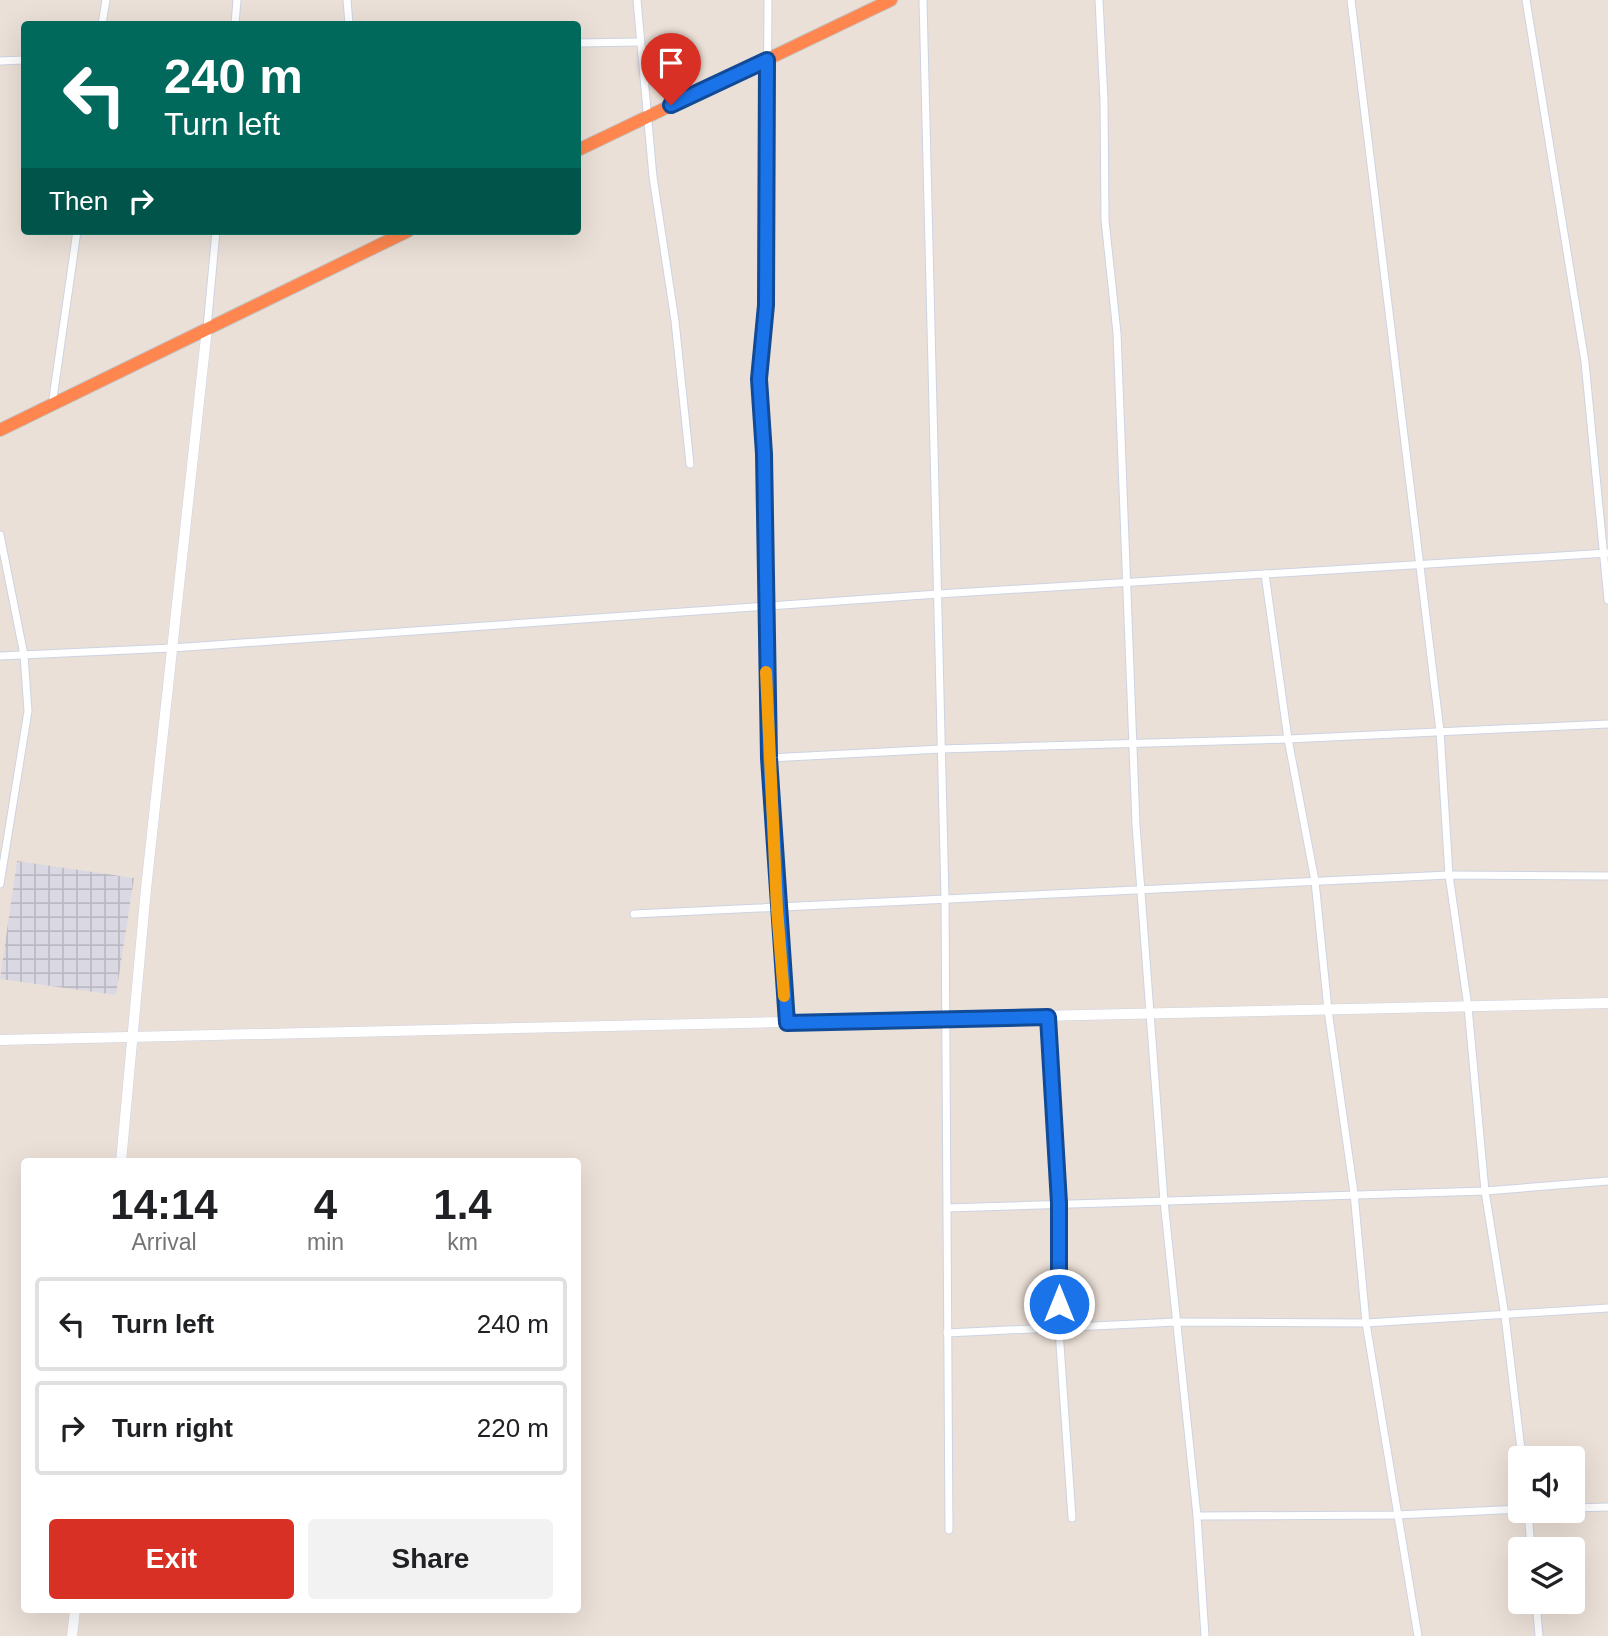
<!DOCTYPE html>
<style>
body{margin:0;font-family:Helvetica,sans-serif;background:#f2f2f2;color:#202124;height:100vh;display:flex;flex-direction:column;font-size:26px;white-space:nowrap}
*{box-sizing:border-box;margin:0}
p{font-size:23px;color:#757577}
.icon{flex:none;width:38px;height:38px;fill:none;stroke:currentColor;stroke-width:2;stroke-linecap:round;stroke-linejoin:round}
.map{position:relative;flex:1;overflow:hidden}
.side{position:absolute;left:21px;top:1158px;width:560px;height:455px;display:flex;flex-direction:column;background:#fff;border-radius:7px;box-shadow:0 7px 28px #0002}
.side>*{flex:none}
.hud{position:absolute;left:21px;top:21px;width:560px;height:214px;border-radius:7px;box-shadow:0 7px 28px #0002;background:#00695c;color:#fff;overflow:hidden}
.fabs{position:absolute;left:1508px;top:1446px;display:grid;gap:14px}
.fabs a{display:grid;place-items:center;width:77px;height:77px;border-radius:7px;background:#fff;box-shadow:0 7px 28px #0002;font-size:35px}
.pin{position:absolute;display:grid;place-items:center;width:60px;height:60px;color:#fff;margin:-72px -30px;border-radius:50% 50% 50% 0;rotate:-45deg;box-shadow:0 0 7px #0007}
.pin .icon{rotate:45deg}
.me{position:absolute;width:77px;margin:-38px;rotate:0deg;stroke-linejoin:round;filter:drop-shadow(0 0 5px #0008)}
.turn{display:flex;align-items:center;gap:24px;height:147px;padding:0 28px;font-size:32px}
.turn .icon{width:91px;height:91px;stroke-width:2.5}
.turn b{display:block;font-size:49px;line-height:60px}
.then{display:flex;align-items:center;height:66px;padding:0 28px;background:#0003;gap:14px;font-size:26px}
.eta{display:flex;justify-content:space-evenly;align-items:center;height:119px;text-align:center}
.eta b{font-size:42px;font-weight:700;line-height:49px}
.action{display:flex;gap:14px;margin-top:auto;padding:14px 28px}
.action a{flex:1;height:80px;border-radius:7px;background:#d93025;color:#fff;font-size:28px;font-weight:700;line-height:80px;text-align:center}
.action a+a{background:#f2f2f2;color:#202124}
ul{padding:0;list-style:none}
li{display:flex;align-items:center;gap:21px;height:94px;margin:0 14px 10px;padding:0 14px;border:4px solid #e0e0e0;border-radius:7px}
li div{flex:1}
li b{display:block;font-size:26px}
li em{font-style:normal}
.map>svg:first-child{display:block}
</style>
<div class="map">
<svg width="1608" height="1636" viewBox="0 0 1608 1636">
<defs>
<pattern id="industrial-grid" width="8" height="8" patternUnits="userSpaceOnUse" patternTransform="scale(1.75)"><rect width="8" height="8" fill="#dad9e3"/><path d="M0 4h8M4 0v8" fill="none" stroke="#bbbac3"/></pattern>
</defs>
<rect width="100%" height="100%" fill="#ebe0d7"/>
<path fill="url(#industrial-grid)" d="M17,861l117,17 -18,117 -116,-16z"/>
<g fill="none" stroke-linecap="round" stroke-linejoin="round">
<defs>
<g id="street">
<path d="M347,0l2,24"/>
<path d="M637,0l16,177 22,144 15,143"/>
<path d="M768,0l-2,305 -7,74 5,75 5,304 18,265"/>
<path d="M923,0l22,898 4,632"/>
<path d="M1099,0l5,101 1,119 12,113 19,492 28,376 33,315 8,120"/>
<path d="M1351,0l89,731 9,144 19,132 17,184 20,125 17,142"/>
<path d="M1526,0l59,362 23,238"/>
<path d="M102,24l4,-24"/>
<path d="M235,24l2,-24"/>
<path d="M578,43l61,-1"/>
<path d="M0,61l24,-1"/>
<path d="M207,328l9,-97"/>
<path d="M52,405l25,-174"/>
<path d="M0,535l24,120 4,56 -28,173"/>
<path d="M1265,574l23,165 27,142 13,129 26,183 12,130 52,313"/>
<path d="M0,656l172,-8 766,-54 670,-41"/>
<path d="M769,758l172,-9 347,-10 320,-15"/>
<path d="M634,914l815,-39 159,1"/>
<path d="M1048,1017l11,186v127l13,188"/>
<path d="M947,1208l538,-17 123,-10"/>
<path d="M947,1333l229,-11 190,1 242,-15"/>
<path d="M1573,1508l35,-1"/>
<path d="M1528,1510l3,39"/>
<path d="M1197,1516l200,-1 124,-6"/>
<path d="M1536,1601l3,35"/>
</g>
<g id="secondary">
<path d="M0,1040l1608,-37"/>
<path d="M121,1162l25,-273 61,-561"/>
<path d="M72,1636l3,-26"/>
</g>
<g id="highway">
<path d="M578,150l313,-150"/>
<path d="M0,430l408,-199"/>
</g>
</defs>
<use href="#street" stroke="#ccd3e2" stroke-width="9"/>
<use href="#secondary" stroke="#ccd3e2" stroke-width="11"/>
<use href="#highway" stroke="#c3c3c3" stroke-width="14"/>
<use href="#street" stroke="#fff" stroke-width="7"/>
<use href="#secondary" stroke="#fff" stroke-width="10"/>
<use href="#highway" stroke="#ff864e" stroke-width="12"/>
</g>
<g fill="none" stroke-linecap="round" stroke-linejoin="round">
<defs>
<path id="route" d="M671,105l96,-45 -1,245 -7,74 5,75 5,304 18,265 261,-6 11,186v101"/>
</defs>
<use href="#route" stroke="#114b97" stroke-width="18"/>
<use href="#route" stroke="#1a73e8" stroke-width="12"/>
<path stroke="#f59e0b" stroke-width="12" d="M766,672l11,237 7,87"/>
</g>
</svg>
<div class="fabs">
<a><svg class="icon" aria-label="sound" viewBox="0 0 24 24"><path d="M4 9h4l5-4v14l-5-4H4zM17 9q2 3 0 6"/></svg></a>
<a><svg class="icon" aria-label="layers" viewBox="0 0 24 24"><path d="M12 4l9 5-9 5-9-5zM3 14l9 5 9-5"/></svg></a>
</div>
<div class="pin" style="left:671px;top:105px;background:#d93025"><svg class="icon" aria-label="arrive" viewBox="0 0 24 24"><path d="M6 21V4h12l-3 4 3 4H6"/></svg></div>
<svg class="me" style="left:1059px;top:1304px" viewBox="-20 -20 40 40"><circle r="17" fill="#1a73e8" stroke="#fff" stroke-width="3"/><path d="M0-11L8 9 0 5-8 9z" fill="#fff"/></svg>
<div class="hud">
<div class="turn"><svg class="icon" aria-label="left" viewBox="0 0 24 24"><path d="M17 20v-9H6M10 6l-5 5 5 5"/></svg><div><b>240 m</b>Turn left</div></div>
<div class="then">Then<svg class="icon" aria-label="right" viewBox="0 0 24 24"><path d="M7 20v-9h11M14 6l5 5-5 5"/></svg></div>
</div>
<section class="side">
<div class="eta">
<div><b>14:14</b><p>Arrival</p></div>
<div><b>4</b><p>min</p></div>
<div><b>1.4</b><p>km</p></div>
</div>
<ul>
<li><svg class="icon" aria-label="left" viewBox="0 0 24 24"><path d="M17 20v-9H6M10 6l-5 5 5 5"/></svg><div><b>Turn left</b></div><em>240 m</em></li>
<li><svg class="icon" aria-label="right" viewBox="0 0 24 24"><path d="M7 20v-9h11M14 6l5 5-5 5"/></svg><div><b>Turn right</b></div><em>220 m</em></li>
</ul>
<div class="action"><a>Exit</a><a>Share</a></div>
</section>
</div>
